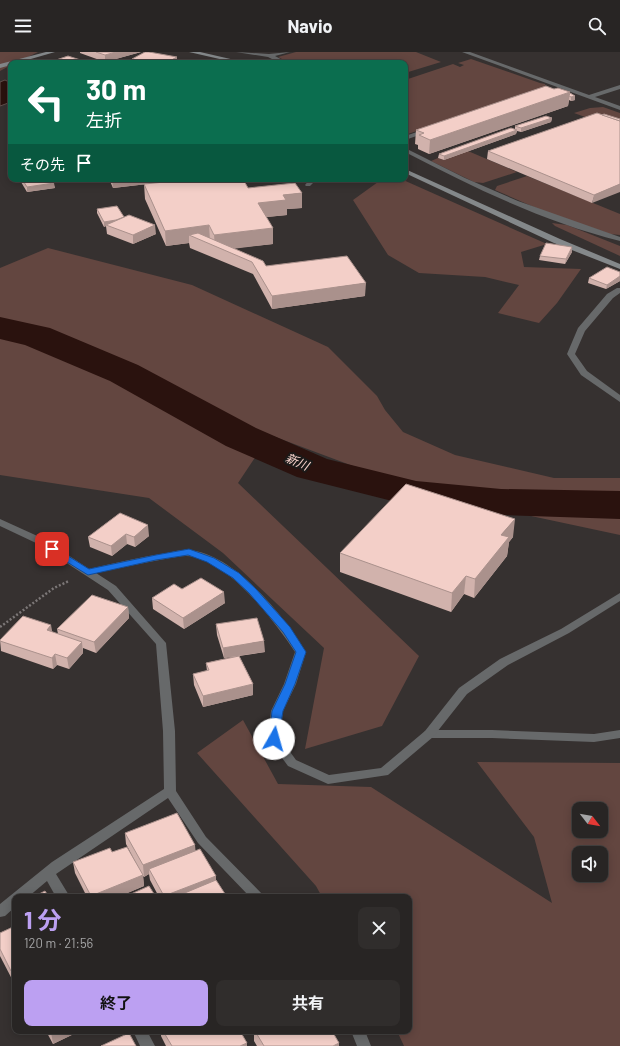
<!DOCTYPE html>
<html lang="ja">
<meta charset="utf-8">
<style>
body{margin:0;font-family:Barlow,"Noto Sans JP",sans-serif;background:#302d2c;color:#f1f3f6;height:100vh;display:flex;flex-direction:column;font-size:15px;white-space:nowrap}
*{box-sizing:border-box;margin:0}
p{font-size:13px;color:#a5a5a6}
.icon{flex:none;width:22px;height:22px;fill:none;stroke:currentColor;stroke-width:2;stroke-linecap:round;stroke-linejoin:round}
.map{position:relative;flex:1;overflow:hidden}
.side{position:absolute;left:12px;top:842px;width:400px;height:140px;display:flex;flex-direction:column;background:#282524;border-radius:8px;box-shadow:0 2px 10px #0003,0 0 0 1px #444241}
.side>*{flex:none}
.hud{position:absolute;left:8px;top:8px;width:400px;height:122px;border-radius:8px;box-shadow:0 2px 10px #0003,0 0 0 1px #444241;background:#0b6e4f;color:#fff;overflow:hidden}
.needle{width:26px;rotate:121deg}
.buttons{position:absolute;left:572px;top:750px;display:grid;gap:8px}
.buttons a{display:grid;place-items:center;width:36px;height:36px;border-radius:8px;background:#282524;box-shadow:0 2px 10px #0003,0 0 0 1px #444241;font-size:20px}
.pin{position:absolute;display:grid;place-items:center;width:34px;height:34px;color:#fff;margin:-17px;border-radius:8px;box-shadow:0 2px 6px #0006}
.me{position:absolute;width:44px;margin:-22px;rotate:7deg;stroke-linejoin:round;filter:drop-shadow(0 0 3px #0008)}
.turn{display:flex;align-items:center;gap:14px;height:84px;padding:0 12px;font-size:18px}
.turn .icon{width:52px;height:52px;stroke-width:2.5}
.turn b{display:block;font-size:28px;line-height:34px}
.then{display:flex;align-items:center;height:38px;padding:0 12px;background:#0003;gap:8px;font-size:15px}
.round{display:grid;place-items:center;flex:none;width:42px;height:42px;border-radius:8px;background:#302d2c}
.summary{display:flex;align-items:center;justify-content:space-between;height:68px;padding:0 12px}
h1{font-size:24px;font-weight:700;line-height:30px;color:#bca0f2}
.button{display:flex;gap:8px;margin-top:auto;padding:8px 12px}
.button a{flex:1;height:46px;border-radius:8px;background:#bca0f2;color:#111;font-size:16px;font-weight:700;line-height:46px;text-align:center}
.button a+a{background:#302d2c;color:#f1f3f6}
header{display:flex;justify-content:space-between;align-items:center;height:52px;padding:0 12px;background:#282524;font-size:18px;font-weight:700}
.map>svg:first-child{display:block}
</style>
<header><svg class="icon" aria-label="menu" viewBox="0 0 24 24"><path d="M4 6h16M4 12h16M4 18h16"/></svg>Navio<svg class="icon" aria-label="search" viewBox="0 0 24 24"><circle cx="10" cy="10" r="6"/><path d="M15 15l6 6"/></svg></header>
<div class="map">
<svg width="620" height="994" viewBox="0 0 620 994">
<rect width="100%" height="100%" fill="#363130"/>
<g fill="#634640" fill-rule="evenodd">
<path d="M0,0h38l-22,11h-5v2l-11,6z"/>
<path d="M296,0h120l25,10 -36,11v-10h-115l-12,-6z"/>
<path d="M471,7l69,24 5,1 1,3 -141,48v-55l48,-16 7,3 4,-2 -6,-2z"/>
<path d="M603,55l17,6v11l-24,-3 -22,-8 16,-5z"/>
<path d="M468,99l49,21 -34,11 -9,-1 -43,-21 7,-3 6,2z"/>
<path d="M527,124l93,38v21l-10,-1 -67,-23 -48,-21 2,-4z"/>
<path d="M393,127h8l146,65 -26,8 3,15 57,2 -24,34 -18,20 -41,-10 21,-28 -34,-8 -66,-4 -31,-18 -35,-55 25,-18z"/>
<path d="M552,171l15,2 53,21v10l-65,-30z"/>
<path d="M48,196l144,37 136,62 49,49 8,14 18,22 52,23 99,23h66v57l-103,-22 -164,-47 -83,-31 -32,48 181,173 -37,70 -77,23 19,-101 -101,-95 -74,-55 -149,-23v-207z"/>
<path d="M243,668l35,64 93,3 181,116 -18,-66 -57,-75 143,1v283h-216l-7,-15h12v-134h-87l-6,-11 -119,-133zM579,757h22v22h-22zM579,801h22v22h-22z"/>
</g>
<path fill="#2a120e" stroke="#62504d" d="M5,28l6,3v19l-11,4v-24z"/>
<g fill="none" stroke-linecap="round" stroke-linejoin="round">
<path fill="#2a120e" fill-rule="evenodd" d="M0,265l50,11 88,37 118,63 71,31 89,22 85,8 119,2v28l-119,-4 -85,-8 -119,-30 -71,-31 -116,-65 -85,-36 -25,-6z"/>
<path stroke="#7c7777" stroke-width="2.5" stroke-dasharray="2 2" stroke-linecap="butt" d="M0,575l54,-39 15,-7"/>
<g fill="#67696a" fill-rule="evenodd">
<path d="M236,0l33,2 21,-2 -15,4 13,7h-8l-12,-6z"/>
<path d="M462,0h8l119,43 31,-10v4l-25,8 25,9v4z"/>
<path d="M429,76l2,1v2l-26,9v-4z"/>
<path d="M405,96l60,30 53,23 102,36v4c-75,-19 -146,-53 -215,-89z"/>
<path d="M310,127h7l-7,7h-4l-1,-1z"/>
<path d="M429,678h63l102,4 26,-4v8l-26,4 -102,-4h-63l-4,-1 -2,-3 2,-3z"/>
</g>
<g fill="#67696a" fill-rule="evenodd">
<path d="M617,236h3v5l-7,5 -28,33 -10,23 12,17 33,24v7l-39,-27 -14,-21 11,-26 29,-34z"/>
<path d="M0,467l44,20 45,30c26,-6 52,-12 78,-16 7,-1 14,-4 21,-3 46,3 95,65 118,102l-10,32 -13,27 -3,27 16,22 33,15 52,-7 44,-37 34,-43 41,-29 61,-30 59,-36v8l-51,32 -61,32 -41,29 -34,43 -45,38 -60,9 -40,-18 -20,-27 3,-28 13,-27 11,-32c-20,-30 -69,-96 -109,-96 -7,0 -14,2 -21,3 -23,4 -46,9 -69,14l20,13 50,57 9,88 1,60 30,46 59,60h-15l-52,-54 -30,-45 -112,76 14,23h-14l-9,-16 -19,16h-13v10l-10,9 -5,1v-13l52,-42 112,-73 -1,-58 -7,-87 -48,-54 -72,-47 -36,-17z"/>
<path d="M133,979h14l8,15h-15z"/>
<path d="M351,979h14l6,15h-14z"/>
</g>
<g fill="#84888a" fill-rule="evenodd">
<path d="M46,0h9l-38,11h-6v2l-11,3v-4z"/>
<path d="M189,0h11l48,11h-11z"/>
<path d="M405,117l155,70 60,25v5l-66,-26 -149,-70z"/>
</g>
</g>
<g fill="#d1b2ac">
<path d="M80,0h61l-36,10 -25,-9z"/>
<path d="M132,7l45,4h-44z"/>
<path d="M554,37l16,4 5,3v4l-4,1 -2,-1 -1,6 -139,48 -11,-5v-4l-3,-1 1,-14z"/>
<path d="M602,63l18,4 -28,84 -105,-44 1,-8z"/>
<path d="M552,66l-1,4 -30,10 -4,-1 -1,3 -72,26 -6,-2 1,-4 76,-25v-3z"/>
<path d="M21,127h30l4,9 -28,4 -6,-10z"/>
<path d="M109,127h134l5,9 54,20 -15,1v6l-21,2 7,11v16l-39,4 32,18 99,30 -93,13 -19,-35 -63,-26 -1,-5 -23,3 -21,-47 -1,-15 38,-4 -69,8z"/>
<path d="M97,157l27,8 32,17 -23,10 -26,-10 -1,-8 -2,1 -7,-14z"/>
<path d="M572,195v5l-7,12 -26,-4 1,-4z"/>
<path d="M620,220v9l-14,8 -18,-6 1,-5z"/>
<path d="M120,461l29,23 -14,11 -8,-3 -15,12 -22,-9 -2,-10z"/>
<path d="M513,485l-4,5 -2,14 -33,42 -10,-4 -13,18 -111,-40v-19z"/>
<path d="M182,537l43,14 -41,26 -31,-20 -1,-11z"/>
<path d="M128,555l1,11 -33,35 -13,-5v5l-14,16 -12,-4 -4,4 -52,-18 -1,-11 52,-8 6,2 -1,-5z"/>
<path d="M216,572l49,28 -26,4 14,28v11l-50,12 -9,-22 -1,-11 14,-3 -1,-8 26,-6 -8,1 -7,-23z"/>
<path d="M125,781l71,18 31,46h-68l-9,-17 -1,-6 -5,3 -1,-1 1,10 -26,11h-31l-12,-24 -2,-11 39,-10 24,11 -10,-19z"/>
<path d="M15,874v56l-1,1 -14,-27v-23z"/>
<path d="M46,979h34l-27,13z"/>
<path d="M161,979h79l7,12v3h-81l-5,-10z"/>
<path d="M254,979h78l7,12v3h-82l-3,-5z"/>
</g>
<g fill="#aa918c">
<path d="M116,0h25l-36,10v-7z"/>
<path d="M177,5v6h-11z"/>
<path d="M570,40l-2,14 -139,48 1,-14z"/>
<path d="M575,44v4l-4,1v-4z"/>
<path d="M552,66l-1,4 -30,10v-4z"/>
<path d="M517,78l-1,4 -72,26v-4z"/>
<path d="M112,127h70v1l-69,8z"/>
<path d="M54,131l1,5 -28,4v-5z"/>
<path d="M620,132v8l-28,11 2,-8z"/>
<path d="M302,141v15l-15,1v6l-29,3v-15l25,-8z"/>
<path d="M125,167l-19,6v1l-2,1v-5z"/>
<path d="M155,173l1,9 -23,10v-9z"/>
<path d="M209,173l1,16 -21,-6v8l-23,3 -1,-15z"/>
<path d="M273,176v16l-49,6 -9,-4 -1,-11z"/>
<path d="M572,195v5l-7,12 1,-5z"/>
<path d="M620,224v5l-14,8 1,-4z"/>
<path d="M366,231l-1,13 -93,13v-13z"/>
<path d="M515,467l-2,18 -4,5 -2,14 -33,42 1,-19 26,-44z"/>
<path d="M148,473l1,11 -14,11 -1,-10z"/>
<path d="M126,482l1,10 -15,12 -1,-10z"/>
<path d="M466,524l-2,18 -13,18 1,-19z"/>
<path d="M224,540l1,11 -41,26 -1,-11z"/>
<path d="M128,555l1,11 -33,35 -2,-11z"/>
<path d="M51,573l2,11 -6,-6z"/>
<path d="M264,589l1,11 -41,6 -1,-10z"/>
<path d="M82,590l1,11 -14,16 -2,-11z"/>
<path d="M55,602l2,11 -4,4 -1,-11z"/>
<path d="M253,632v11l-50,12v-11z"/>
<path d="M195,793l1,11 -47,13v5l-5,3 -1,-12z"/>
<path d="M143,823l1,11 -26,11h-27v-1z"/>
<path d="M216,824v11l-24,10h-28v-1z"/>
<path d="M15,918v12l-1,1 -3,-12z"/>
<path d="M53,979h27l-27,13 -2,-12z"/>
<path d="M247,991v3h-7z"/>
<path d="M339,991v3h-6z"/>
</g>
<g fill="#f3cfc8" stroke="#aa918c">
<path d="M96,0h20l-11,3z"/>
<path d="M145,0h4l28,5 -11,6h-10l-24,-4z"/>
<path d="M68,4l22,7h-43z"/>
<path d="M546,34l8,3 4,-1 12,4 -140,48 -11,-5 5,-2 -8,-3z"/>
<path d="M570,41l5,3 -4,1 -2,-1z"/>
<path d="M597,61l23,8v63l-26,11 -106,-44z"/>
<path d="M604,62l16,5v2l-18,-6z"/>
<path d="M546,64l6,2 -31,10 -6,-2z"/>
<path d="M511,76l6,2 -73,26 -5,-2z"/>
<path d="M22,127h29l3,4 -27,4z"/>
<path d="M185,127h58l5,9 47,-5 7,10 -19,2 3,5 -28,3 15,25 -59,7 -5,-10 -44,6 -21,-47 42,-4z"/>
<path d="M117,154l7,11 -8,3 -12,2 -7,-13z"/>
<path d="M129,163l26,10 -22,10 -27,-10z"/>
<path d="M198,181l65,28 3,5 81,-10 19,27 -94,13 -20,-34 -63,-27z"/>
<path d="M546,191l26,4 -6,12 -26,-3z"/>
<path d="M607,215l13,5v4l-13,9 -18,-7z"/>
<path d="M406,432l109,35 -14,16 8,2 -34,42 -9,-3 -14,17 -112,-40z"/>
<path d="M120,461l28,12 -14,12 -8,-3 -15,12 -23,-9z"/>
<path d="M201,526l23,14 -41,26 -31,-20 22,-14 8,5z"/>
<path d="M92,543l36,12 -34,35 -37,-13z"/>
<path d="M23,564l28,9 -4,5 35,12 -15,16 -12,-4 -3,4 -52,-17v-1z"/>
<path d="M257,566l7,23 -41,7 -7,-24z"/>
<path d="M239,604l14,28 -50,12 -10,-22 16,-4 -3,-7z"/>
<path d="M177,761l18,32 -52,20 -18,-32z"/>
<path d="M127,795l16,28 -52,21 -18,-34 37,-14 2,4z"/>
<path d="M200,797l16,27 -52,20 -15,-27z"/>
<path d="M216,828l11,17h-52z"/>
<path d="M149,834l7,11h-23l-2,-3z"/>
<path d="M45,839l4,6h-16z"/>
<path d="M15,874v44l-4,1 -11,-22v-16z"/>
<path d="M163,979h77l7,12 -7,3h-68z"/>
<path d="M255,979h77l7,12 -6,3h-69z"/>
<path d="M129,981l7,13h-35z"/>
</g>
<path fill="#1a73e8" stroke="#114b97" d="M52,494l37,23 67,-14 33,-6 25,9 25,15 17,16 34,38 16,25 -11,32 -12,27 -5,30h-8l-1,-2 3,-28 13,-27 11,-32 -13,-20 -34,-39 -16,-15 -26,-16 -19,-7 -32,5 -68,15 -39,-24 -1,-2 1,-2z"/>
<g text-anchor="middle" stroke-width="4" stroke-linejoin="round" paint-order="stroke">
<g font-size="12" font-style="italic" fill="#fbd6ce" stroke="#1c1a19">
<text transform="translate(297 410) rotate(23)" y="4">新川</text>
</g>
</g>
</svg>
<div class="buttons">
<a><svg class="needle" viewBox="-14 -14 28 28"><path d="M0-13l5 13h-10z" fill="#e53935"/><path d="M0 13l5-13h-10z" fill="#a5a5a6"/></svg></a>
<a><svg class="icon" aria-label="sound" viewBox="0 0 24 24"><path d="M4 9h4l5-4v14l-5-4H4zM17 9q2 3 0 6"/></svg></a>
</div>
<div class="pin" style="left:52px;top:497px;background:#d93025"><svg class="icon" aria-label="arrive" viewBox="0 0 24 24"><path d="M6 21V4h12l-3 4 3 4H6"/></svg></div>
<svg class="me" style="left:274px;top:687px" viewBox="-20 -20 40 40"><circle r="19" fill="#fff"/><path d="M0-13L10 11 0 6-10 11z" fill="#1a73e8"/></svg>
<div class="hud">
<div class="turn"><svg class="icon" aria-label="left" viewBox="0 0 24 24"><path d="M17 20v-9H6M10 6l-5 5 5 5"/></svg><div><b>30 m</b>左折</div></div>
<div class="then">その先<svg class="icon" aria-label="arrive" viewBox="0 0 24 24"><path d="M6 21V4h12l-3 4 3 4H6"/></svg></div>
</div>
<section class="side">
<div class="summary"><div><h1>1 分</h1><p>120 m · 21:56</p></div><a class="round"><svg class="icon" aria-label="close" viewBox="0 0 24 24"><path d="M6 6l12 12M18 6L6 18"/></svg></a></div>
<div class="button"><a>終了</a><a>共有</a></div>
</section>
</div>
